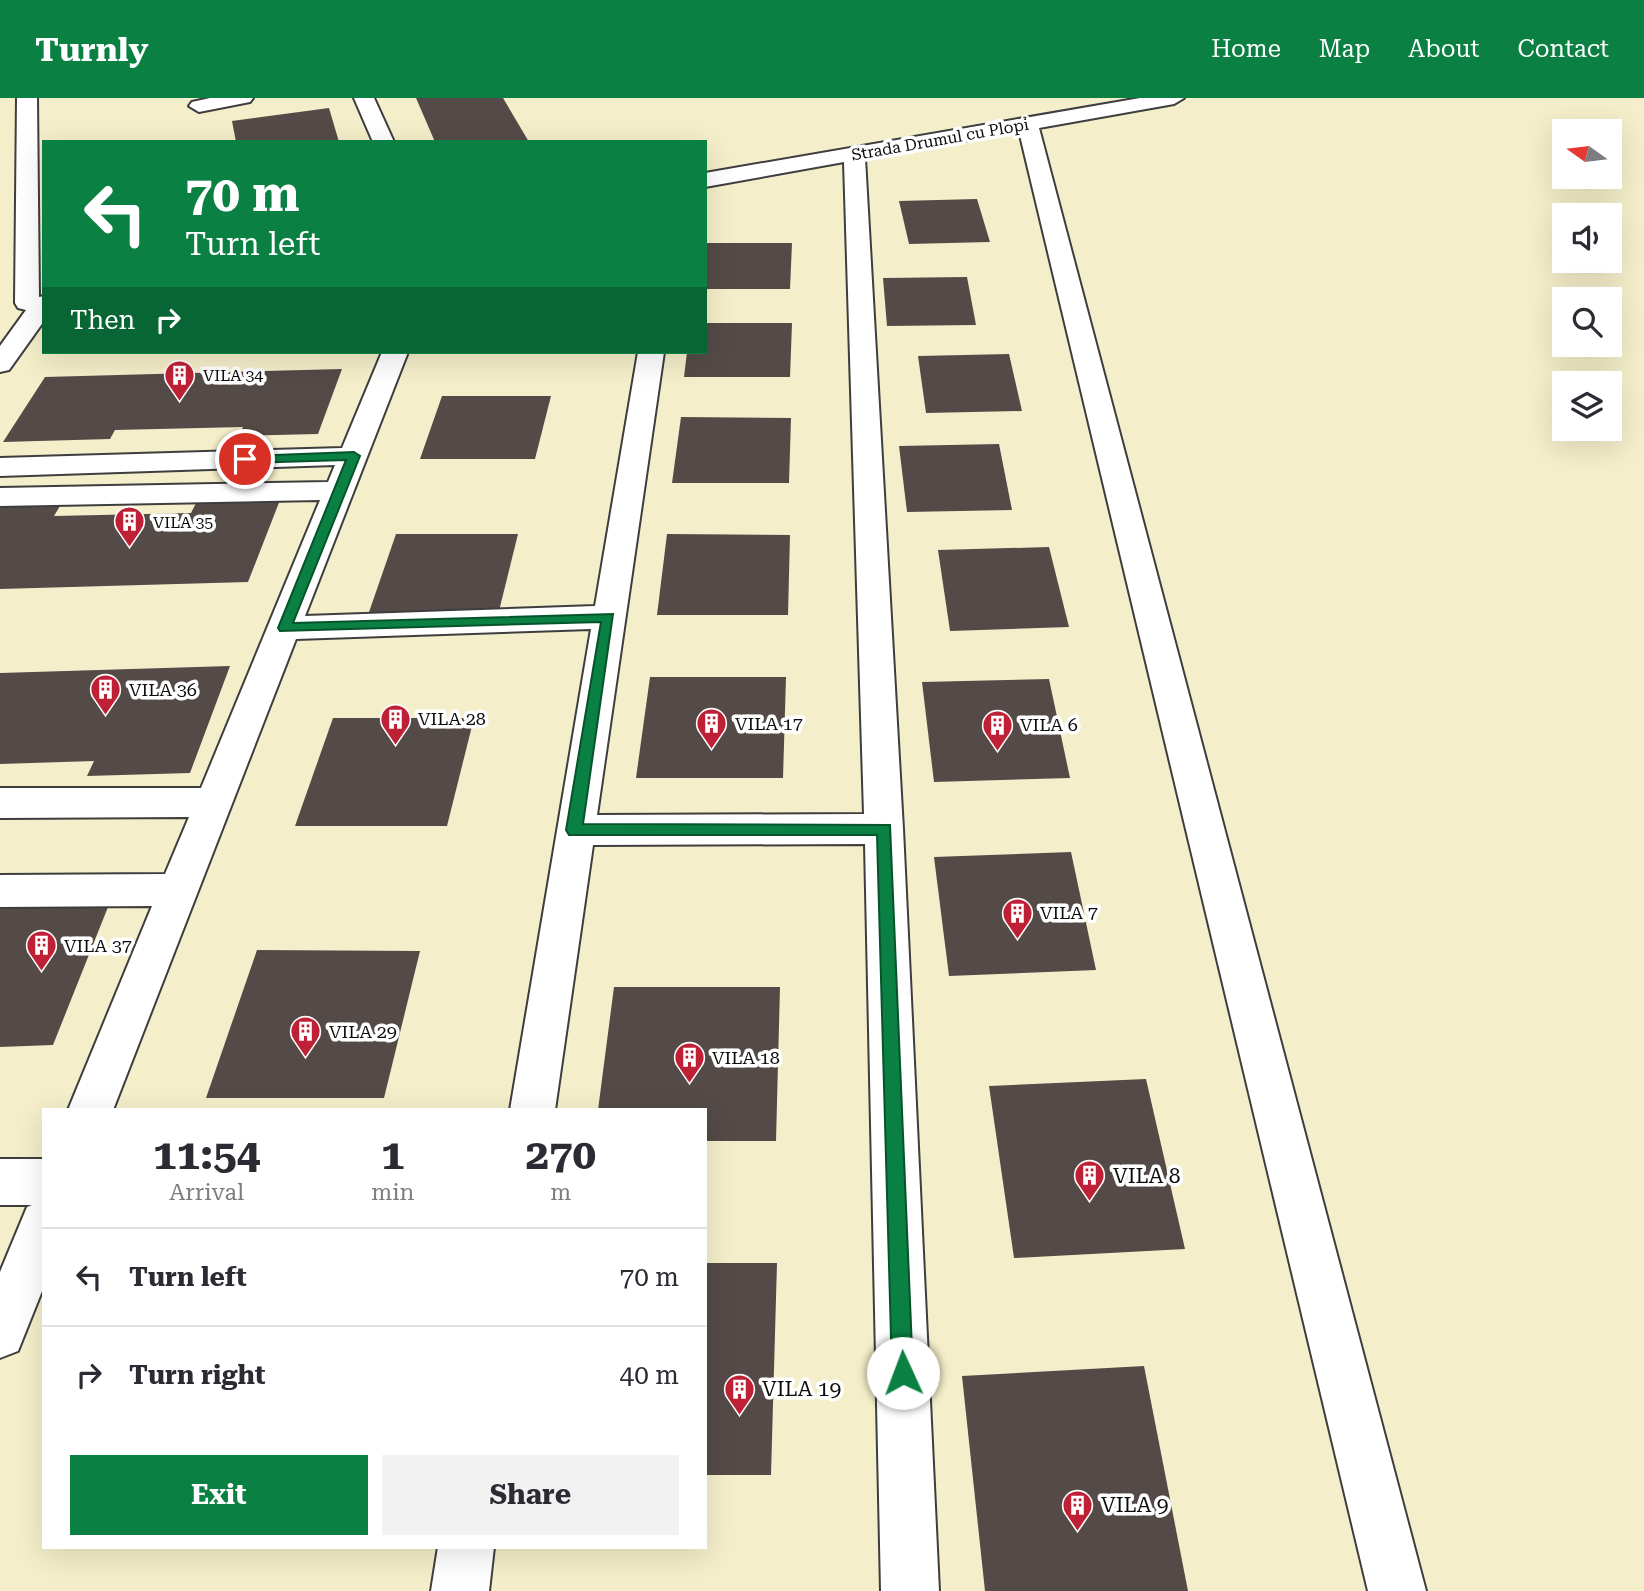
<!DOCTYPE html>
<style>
body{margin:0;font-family:"Roboto Serif",serif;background:#f2f2f3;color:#2b2b33;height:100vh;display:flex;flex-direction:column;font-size:26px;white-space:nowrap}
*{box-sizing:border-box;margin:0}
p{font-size:23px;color:#7c7c81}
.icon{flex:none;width:38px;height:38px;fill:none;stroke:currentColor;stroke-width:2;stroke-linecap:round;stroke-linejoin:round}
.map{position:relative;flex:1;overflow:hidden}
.drawer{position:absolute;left:42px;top:1010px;width:665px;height:441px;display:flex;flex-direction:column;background:#fff;border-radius:0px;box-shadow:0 7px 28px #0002}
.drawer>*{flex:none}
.hud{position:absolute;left:42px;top:42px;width:665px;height:214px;border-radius:0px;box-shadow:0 7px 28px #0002;background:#0b8043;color:#fff;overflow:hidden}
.needle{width:46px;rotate:284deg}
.buttons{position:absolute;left:1552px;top:21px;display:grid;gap:14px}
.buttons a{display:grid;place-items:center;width:70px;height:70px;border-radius:0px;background:#fff;box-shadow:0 7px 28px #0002;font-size:35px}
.pin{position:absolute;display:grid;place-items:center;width:60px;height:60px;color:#fff;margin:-30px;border:4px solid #fff;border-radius:50%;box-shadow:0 2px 7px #0007}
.me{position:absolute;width:77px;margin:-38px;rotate:358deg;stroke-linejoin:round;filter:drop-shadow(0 0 5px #0008)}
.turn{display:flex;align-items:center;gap:24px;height:147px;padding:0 28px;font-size:32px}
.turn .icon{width:91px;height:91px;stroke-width:2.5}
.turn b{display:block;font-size:49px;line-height:60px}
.then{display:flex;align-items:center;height:66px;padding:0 28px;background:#0003;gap:14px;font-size:26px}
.eta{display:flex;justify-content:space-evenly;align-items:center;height:119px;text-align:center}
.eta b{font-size:42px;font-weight:700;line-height:49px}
.cta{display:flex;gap:14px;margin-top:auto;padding:14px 28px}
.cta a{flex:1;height:80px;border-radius:0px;background:#0b8043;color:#fff;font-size:28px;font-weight:700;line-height:80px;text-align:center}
.cta a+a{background:#f2f2f3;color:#2b2b33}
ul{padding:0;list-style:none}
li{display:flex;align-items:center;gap:21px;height:98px;padding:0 28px;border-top:2px solid #e1e1e2}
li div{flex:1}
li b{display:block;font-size:26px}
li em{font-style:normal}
header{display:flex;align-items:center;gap:42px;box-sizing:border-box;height:98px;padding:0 35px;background:#0b8043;color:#fff}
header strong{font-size:33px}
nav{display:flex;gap:38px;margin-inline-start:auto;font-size:24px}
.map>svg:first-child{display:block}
</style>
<header>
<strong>Turnly</strong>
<nav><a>Home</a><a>Map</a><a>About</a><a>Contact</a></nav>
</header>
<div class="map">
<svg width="1644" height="1493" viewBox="0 0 1644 1493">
<rect width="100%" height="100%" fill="#fff9ea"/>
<path fill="#f5eeca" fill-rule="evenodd" d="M0,0h1644v1493h-1644zM1564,33h46v46h-46zM44,44h661v210h-661zM1564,117h46v46h-46zM1564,201h46v46h-46zM1564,285h46v46h-46zM44,1012h661v437h-661z"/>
<g fill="#544b48">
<path d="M416,0h87l26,44h-94z"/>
<path d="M329,10l10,34h-103l-4,-21z"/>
<path d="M977,101l13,43 -81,2 -10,-43z"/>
<path d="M705,145h87l-2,46h-85z"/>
<path d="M967,179l9,48 -89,1 -4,-48z"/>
<path d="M705,225h87l-2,54h-106l3,-25h18z"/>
<path d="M1009,256l13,57 -96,2 -8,-57z"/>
<path d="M342,271l-24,65 -79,2 4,-9 -128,3 -5,9 -107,3 42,-65z"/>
<path d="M442,298h109l-16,63h-115z"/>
<path d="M681,319l110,1 -2,65h-117z"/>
<path d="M999,346l13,66 -105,2 -8,-66z"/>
<path d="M280,402l-32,82 -248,7v-82l60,-1 -6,10 137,-3 5,-10z"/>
<path d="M396,436h122l-20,81h-130z"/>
<path d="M667,436l123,1 -2,80h-131z"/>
<path d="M1049,449l20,80 -119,4 -12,-81z"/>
<path d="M230,568l-40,107 -103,3 7,-15 -94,3v-91z"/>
<path d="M650,579h136l-3,101h-147z"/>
<path d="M1049,581l21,99 -136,4 -12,-100z"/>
<path d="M333,620h141l-27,108h-152z"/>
<path d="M1071,754l25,118 -147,6 -15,-119z"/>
<path d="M112,799l-59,148 -53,2v-147z"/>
<path d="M257,852l163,1 -36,147h-178z"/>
<path d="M614,889h166l-4,154h-71v-31h-107z"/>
<path d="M1146,981l39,170 -171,9 -25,-172z"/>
<path d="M705,1165h72l-6,212h-66z"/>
<path d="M1144,1268l44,225h-203l-23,-215z"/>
</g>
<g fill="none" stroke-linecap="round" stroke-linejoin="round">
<defs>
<g id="minor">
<path d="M17,0h20l2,199 5,-1v25l-35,49 -9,2v-26l26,-36 -8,-2 -3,-5z"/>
<path d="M210,0h43l-3,4 -51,10 -10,-6 3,-4z"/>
<path d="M354,0h20l20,44h-21z"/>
<path d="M1140,0h44l-10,6 -135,24 387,1463h-58l-349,-1460 -154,27 38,671 36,762h-58l-16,-747 -272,1 -38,265h-45l81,-481 -295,10 -183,471h-45l84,-204 -152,1v-32l165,-1 24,-57 -189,1v-30h201l119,-288 -320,6v-18l328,-6 7,-17 -335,11v-18l342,-10 40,-96h26l-103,264 290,-10 43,-254h26l-67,463 267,-1 -20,-652 -139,25v-14z"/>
<path d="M0,1061h44v127l-26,65 -18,7v-86l27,-65 5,-2h-32z"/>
<path d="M438,1449h56l-5,44h-58z"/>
</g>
</defs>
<use href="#minor" stroke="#3e3e3e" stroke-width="4"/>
<use href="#minor" fill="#fff" fill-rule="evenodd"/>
</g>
<path fill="#0b8043" stroke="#07532c" stroke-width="2" d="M354,354l6,4 -67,167 320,-9 -30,210 307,1 23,548 -3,8 -7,3 -8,-3 -3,-8 -15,-538h-308l-3,-5 35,-208 -321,9 -2,-3 68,-168 -101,3 -6,-4 6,-3z"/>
<defs>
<symbol id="building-pin" viewBox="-11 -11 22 30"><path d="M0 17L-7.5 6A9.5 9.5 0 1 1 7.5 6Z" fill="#be2136" stroke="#fff"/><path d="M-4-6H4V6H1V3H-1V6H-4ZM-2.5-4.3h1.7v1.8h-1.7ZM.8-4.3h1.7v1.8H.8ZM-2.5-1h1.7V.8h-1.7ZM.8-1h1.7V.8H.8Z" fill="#fff"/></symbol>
</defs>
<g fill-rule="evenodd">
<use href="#building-pin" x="162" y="260" width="35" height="47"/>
<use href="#building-pin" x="112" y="406" width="35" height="47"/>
<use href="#building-pin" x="88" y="574" width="35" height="47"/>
<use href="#building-pin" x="378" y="604" width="35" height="47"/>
<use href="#building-pin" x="694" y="608" width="35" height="47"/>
<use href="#building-pin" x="980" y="610" width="35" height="47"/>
<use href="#building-pin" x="1000" y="798" width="35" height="47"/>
<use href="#building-pin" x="24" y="830" width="35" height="47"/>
<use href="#building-pin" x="288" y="916" width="35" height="47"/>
<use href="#building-pin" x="672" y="942" width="35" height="47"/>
<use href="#building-pin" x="1072" y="1060" width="35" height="47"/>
<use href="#building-pin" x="722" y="1274" width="35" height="47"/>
<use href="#building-pin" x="1060" y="1390" width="35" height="47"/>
</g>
<g text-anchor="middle" stroke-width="7" stroke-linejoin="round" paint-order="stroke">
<g font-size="16" fill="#0b0b0b" stroke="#fff">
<text transform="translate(940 41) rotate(-10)" y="6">Strada Drumul cu Plopi</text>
</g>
<g font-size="16" fill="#0b0b0b" stroke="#fff" text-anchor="start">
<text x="203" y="283">VILA 34</text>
<text x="153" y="430">VILA 35</text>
</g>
<g font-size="18" fill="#0b0b0b" stroke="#fff" text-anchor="start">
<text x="129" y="598">VILA 36</text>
<text x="418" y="627">VILA 28</text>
<text x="735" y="632">VILA 17</text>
<text x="1020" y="633">VILA 6</text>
<text x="1040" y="821">VILA 7</text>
<text x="64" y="854">VILA 37</text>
<text x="329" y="940">VILA 29</text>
<text x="712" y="966">VILA 18</text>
</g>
<g font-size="21" fill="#0b0b0b" stroke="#fff" text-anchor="start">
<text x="1113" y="1085">VILA 8</text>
<text x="762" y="1298">VILA 19</text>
<text x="1101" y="1414">VILA 9</text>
</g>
</g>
</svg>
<div class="buttons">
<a><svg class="needle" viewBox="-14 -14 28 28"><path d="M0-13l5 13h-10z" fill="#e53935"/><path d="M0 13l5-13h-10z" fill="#7c7c81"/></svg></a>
<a><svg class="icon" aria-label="sound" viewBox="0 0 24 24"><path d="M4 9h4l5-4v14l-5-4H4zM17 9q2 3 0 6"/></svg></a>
<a><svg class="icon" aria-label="search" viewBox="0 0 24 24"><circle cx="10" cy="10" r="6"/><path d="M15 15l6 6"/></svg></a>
<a><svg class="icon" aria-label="layers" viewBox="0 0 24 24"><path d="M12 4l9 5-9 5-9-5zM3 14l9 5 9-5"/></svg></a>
</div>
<div class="pin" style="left:245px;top:361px;background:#d93025"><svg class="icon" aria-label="arrive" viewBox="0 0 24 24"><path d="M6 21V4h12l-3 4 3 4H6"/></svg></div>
<svg class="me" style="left:903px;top:1275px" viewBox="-20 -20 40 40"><circle r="19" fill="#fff"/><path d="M0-13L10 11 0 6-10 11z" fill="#0b8043"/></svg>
<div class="hud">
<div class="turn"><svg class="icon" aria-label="left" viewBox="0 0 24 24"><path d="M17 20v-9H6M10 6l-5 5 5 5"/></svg><div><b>70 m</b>Turn left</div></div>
<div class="then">Then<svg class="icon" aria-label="right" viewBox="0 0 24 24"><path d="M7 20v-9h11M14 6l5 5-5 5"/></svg></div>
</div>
<section class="drawer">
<div class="eta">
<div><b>11:54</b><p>Arrival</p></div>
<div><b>1</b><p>min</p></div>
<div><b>270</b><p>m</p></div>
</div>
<ul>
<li><svg class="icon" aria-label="left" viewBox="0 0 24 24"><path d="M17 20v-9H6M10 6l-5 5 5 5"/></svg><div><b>Turn left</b></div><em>70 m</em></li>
<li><svg class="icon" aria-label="right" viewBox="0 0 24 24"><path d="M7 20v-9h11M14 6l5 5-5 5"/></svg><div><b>Turn right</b></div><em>40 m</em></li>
</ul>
<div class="cta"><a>Exit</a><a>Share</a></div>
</section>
</div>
